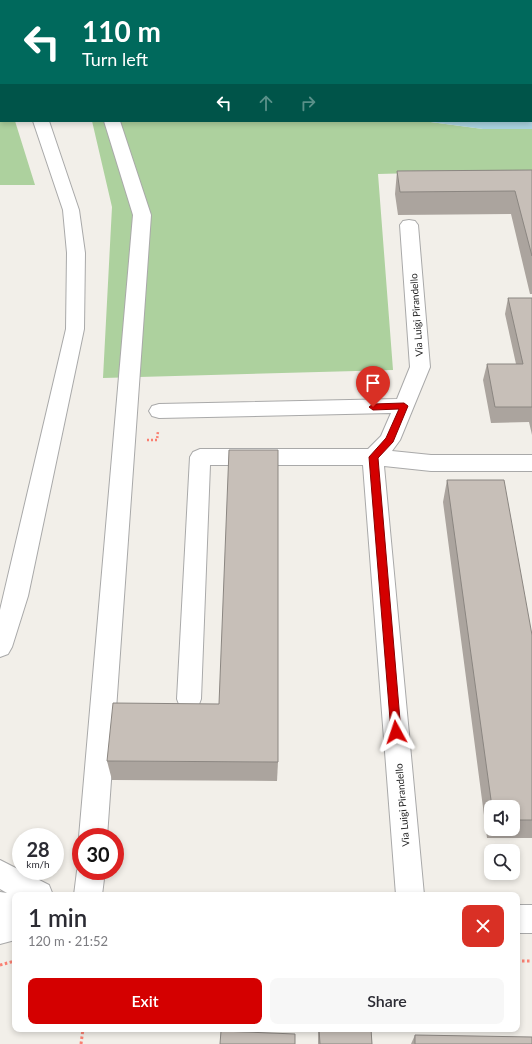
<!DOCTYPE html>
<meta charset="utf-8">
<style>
body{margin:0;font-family:Lato,sans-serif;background:#f7f7f7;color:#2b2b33;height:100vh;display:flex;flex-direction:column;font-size:15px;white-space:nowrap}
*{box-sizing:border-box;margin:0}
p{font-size:13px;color:#7c7c81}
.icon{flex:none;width:22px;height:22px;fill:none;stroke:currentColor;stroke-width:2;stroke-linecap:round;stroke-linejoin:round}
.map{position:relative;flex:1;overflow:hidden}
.side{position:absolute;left:12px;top:892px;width:508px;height:140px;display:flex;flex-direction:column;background:#fff;border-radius:8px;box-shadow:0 2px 6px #0003}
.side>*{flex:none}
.hud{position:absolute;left:0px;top:0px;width:532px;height:122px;box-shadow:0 2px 6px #0003;background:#00695c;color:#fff;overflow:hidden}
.fabs{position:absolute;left:484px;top:800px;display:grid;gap:8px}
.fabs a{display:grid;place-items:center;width:36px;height:36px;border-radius:8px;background:#fff;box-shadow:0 2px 6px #0003;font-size:20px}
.speed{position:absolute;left:12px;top:828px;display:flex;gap:8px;font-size:20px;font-weight:700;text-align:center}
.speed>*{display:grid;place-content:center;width:52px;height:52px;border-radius:50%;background:#fff;box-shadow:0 2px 6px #0003;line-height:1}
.speed small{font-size:10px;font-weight:400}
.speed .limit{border:6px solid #d22;background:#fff;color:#111}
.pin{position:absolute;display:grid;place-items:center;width:34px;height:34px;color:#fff;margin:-41px -17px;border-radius:50% 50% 50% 0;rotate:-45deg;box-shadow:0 0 4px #0007}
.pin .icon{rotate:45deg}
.me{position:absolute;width:44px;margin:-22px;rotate:355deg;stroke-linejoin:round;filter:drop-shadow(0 0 3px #0008)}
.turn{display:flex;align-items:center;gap:14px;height:84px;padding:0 16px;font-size:18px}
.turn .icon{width:52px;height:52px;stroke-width:2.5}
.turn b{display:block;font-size:28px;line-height:34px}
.lanes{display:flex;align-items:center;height:38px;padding:0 16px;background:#0003;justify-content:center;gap:20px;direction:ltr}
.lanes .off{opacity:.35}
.round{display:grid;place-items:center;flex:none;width:42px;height:42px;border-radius:8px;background:#f7f7f7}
.summary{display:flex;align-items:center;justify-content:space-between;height:68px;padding:0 16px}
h1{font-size:24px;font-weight:600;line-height:30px}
.primary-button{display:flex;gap:8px;margin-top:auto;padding:8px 16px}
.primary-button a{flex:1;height:46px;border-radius:8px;background:#d40000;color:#fff;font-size:16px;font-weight:600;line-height:46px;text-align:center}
.primary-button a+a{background:#f7f7f7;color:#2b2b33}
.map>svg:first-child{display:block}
</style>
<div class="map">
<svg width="532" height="1044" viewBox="0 0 532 1044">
<rect width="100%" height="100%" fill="#f2efe9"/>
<g fill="#add19e">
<path d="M0,74l1,47h14l20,64h-35z"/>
<path d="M92,121h331l60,8h49v41l-154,4 15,196 -290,8 9,-171z"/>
</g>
<path fill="#aad3df" d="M362,0h170v129h-49l-60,-8h108v-120z"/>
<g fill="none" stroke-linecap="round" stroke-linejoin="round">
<defs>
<g id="minor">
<rect x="64" y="0" width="14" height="1"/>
<rect x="0" y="3" width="1" height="11"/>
<path d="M33,121h16l30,89 6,43 -1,76 -56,267 -16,51 -4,7 -8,3v-47l66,-281 1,-76 -4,-43z"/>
<path d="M104,121h16l31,94 -44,622h-26v4l-2,-4 54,-622z"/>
<path d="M409,220l6,1 3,4 12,142 -30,73 -8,11 39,4h101v16h-101l-47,-5 40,429h-28l-33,-430h-153l-9,234 -3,8 -9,3 -9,-3 -3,-8 13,-242 3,-5 7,-3h168l13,-13 10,-23 -232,5 -7,-2 -3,-5 3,-5 7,-2 238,-5 13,-32 -10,-142 3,-4z"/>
<path d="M0,860l49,25 4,10h-38v45l-15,4v-52l7,1 -7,-4z"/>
<path d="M81,862v9h24l-3,24h-28l3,-24z"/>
<rect x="517" y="905" width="15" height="28"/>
</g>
</defs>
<use href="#minor" stroke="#a9a9a9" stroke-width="2"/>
<path stroke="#fa8072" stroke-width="2.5" stroke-dasharray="2 2" stroke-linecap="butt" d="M147,440h10l1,-9"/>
<g stroke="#fa8072" stroke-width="3" stroke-dasharray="2.5 2.5" stroke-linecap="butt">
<path d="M517,961h15"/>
<path d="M0,965l15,-4"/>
<path d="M81,1044l2,-15"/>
</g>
<use href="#minor" fill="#fff" fill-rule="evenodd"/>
</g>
<g fill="#aba49e" fill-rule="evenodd">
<path d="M532,170v124h-2l-19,-80 -113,1 -3,-21 2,-23z"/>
<path d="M508,298h24v137l-3,-13 -38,1 -8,-43 4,-16h29l-11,-50z"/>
<path d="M447,480l85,155v203h-45l-44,-336zM491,807h22v22h-22z"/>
<path d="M107,761l171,1 -1,19 -165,-1z"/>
<path d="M318,1029h53l1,15h-54z"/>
<path d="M415,1035l117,9h-121z"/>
</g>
<g fill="#c7bfb8" stroke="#8b8681">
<path d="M532,170v86l-17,-65 -115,1 -3,-21z"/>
<path d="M508,298h24v109h-37l-8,-43h36z"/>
<path d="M229,450h49v312l-171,-1 6,-58 106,1z"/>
<path d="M447,480h57l28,155v185h-19v-13h-21z"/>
<path d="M319,1029h52l1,15h-52z"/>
<path d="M221,1031l74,3v10h-75z"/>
<path d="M415,1035l117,2v7h-117z"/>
</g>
<path fill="#d40000" stroke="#8a0000" d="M404,403l4,3 -15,36 -15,16 23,274 -1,3 -4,2 -4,-2 -1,-3 -22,-275 17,-19 13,-29 -26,1 -4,-3 4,-3z"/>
<g text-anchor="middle" stroke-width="3" stroke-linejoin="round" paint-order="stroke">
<g font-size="10" fill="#222" stroke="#fff">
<text transform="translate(416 315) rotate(-94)" y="4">Via Luigi Pirandello</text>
<text transform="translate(402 805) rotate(-95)" y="4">Via Luigi Pirandello</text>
</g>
</g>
</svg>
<div class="fabs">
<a><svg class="icon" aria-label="sound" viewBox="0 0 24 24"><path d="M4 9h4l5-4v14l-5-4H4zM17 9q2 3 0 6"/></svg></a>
<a><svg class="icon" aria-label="search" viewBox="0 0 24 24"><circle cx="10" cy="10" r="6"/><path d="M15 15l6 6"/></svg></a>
</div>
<div class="speed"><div>28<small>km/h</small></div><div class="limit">30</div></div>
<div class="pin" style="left:373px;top:407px;background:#d93025"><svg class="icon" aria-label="arrive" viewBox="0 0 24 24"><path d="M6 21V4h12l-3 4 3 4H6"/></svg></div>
<svg class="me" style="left:396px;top:732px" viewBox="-20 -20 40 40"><path d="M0-17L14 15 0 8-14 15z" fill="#d40000" stroke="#fff" stroke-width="4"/></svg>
<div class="hud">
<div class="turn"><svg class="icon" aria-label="left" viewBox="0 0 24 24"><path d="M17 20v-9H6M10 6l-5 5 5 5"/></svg><div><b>110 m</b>Turn left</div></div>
<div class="lanes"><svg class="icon" aria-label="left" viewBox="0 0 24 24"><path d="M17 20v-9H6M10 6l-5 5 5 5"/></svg><svg class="icon off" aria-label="ahead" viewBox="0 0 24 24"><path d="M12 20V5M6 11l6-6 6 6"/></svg><svg class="icon off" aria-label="right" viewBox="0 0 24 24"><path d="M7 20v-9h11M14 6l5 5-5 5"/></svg></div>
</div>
<section class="side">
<div class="summary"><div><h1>1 min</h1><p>120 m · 21:52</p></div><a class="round" style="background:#d93025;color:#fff"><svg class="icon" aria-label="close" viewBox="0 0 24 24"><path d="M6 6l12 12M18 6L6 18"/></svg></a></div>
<div class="primary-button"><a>Exit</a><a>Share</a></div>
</section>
</div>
